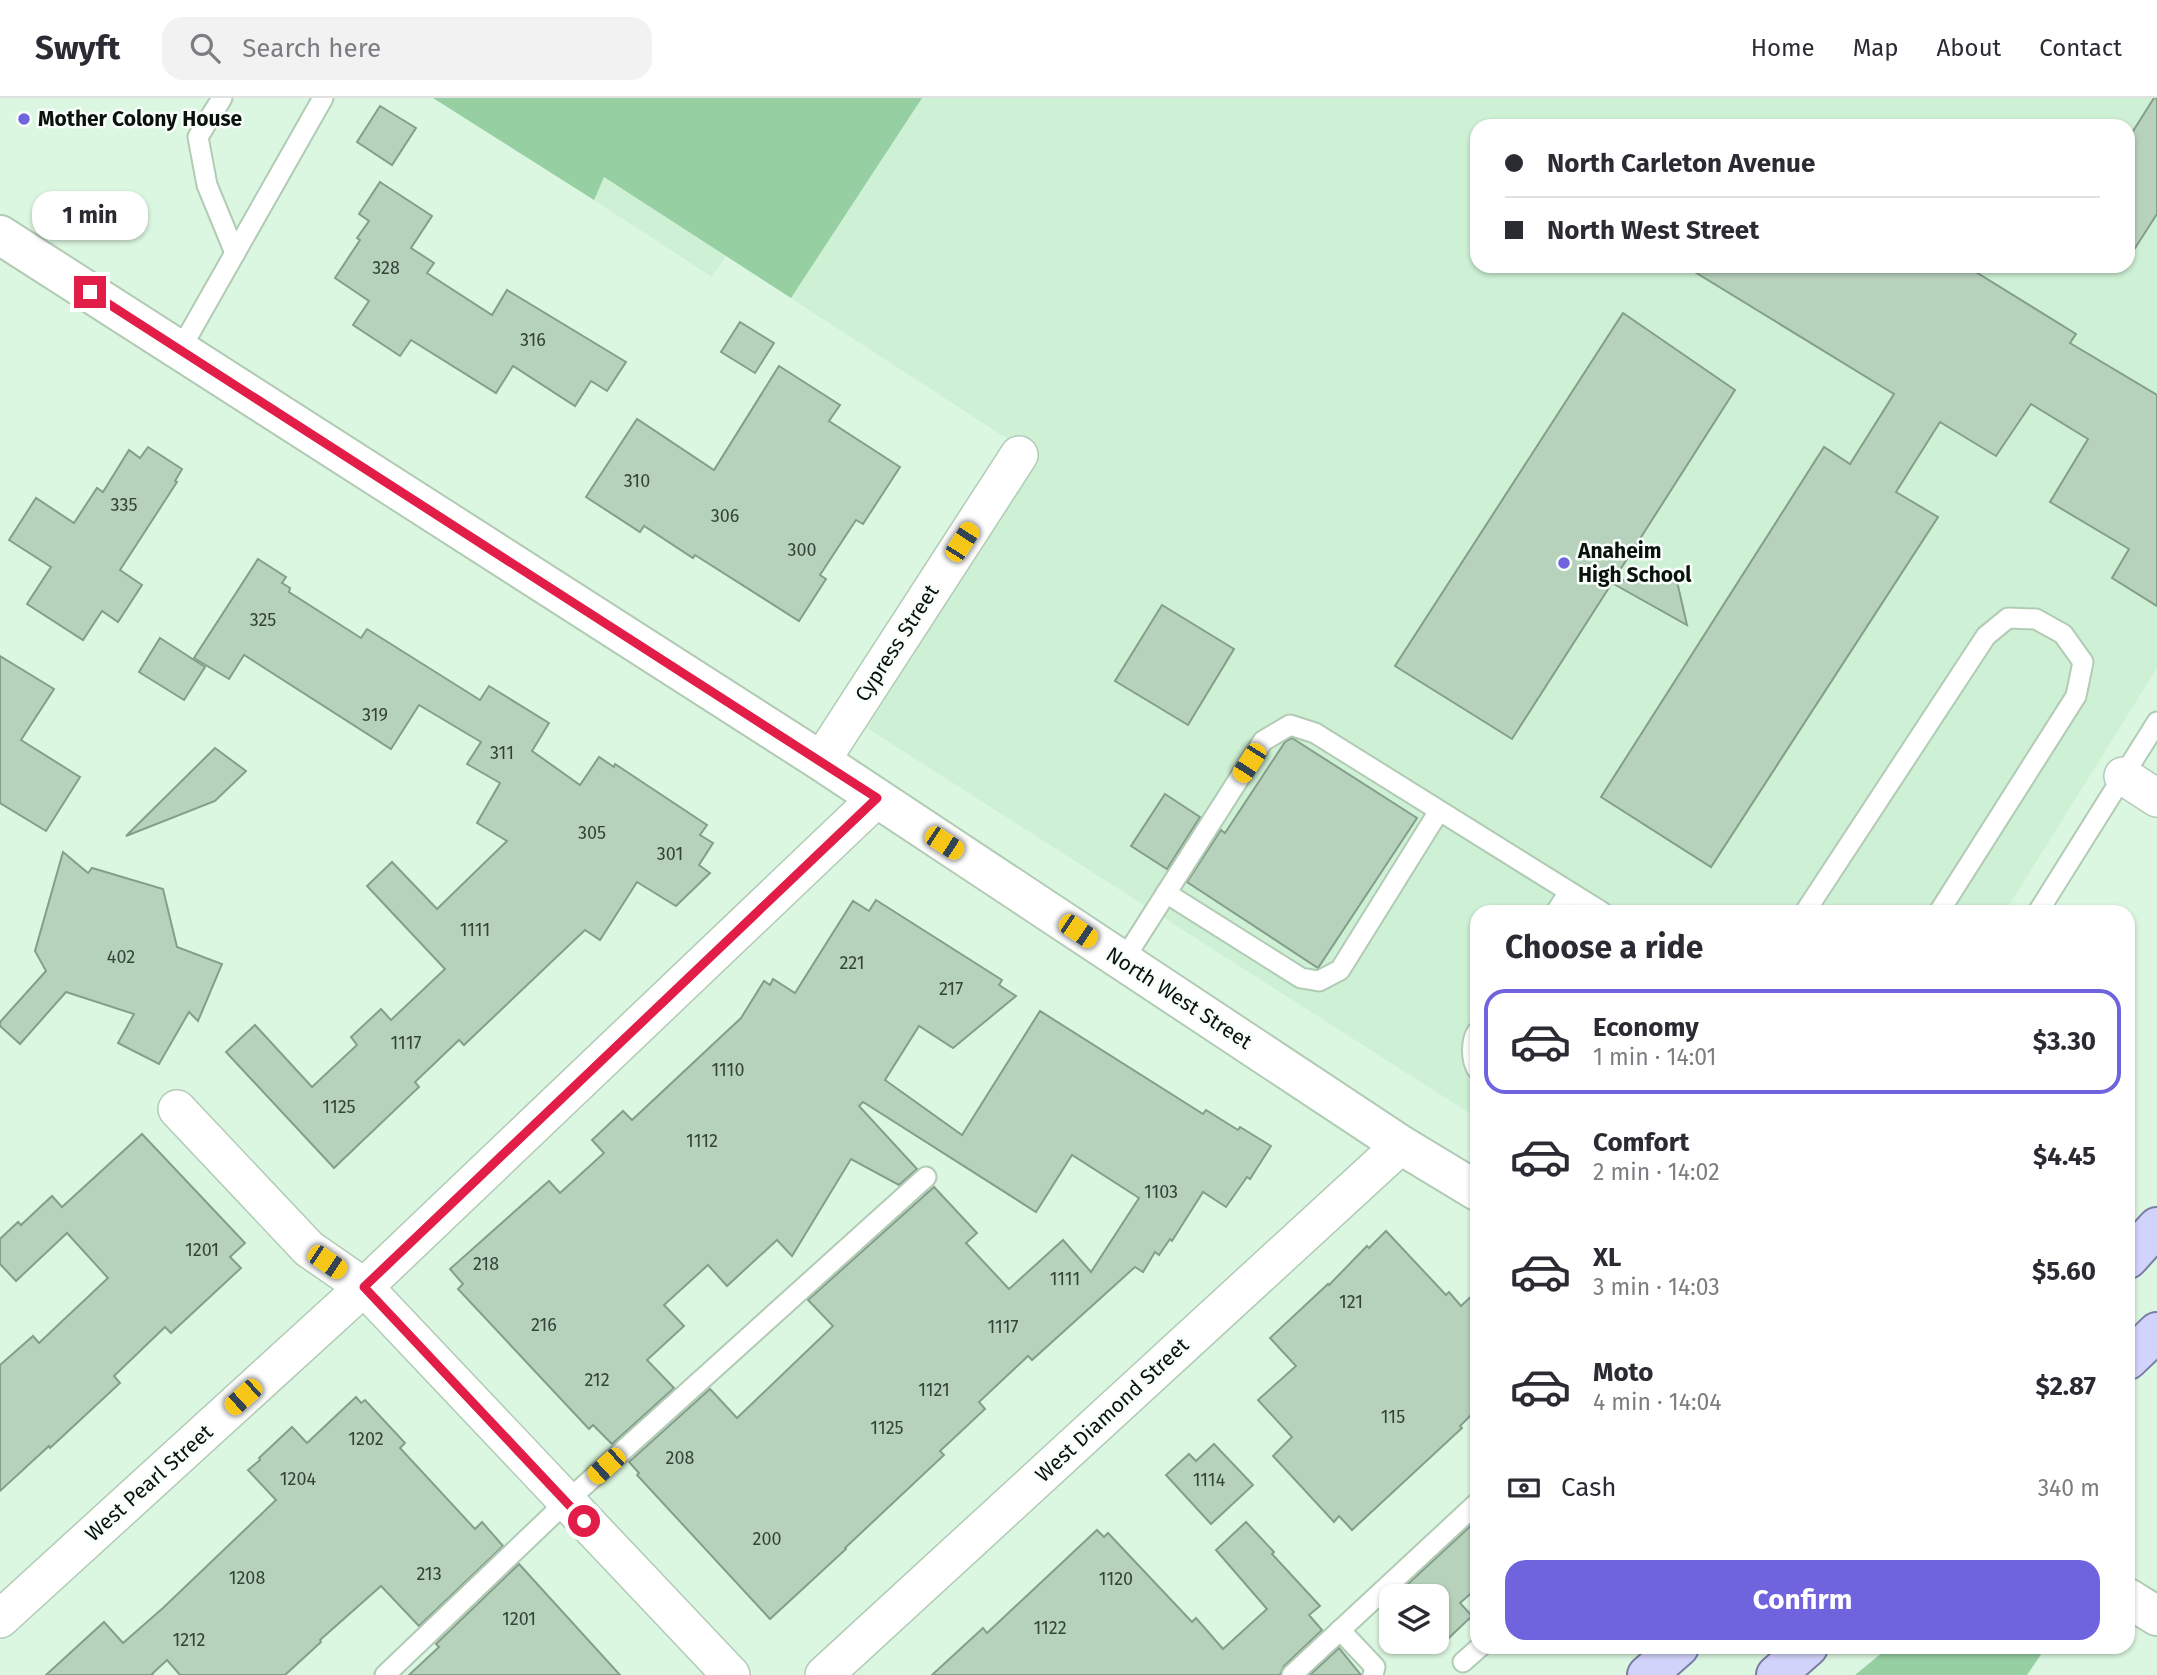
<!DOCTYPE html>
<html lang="en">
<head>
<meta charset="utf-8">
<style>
	:root { --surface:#fff; --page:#f2f2f3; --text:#2b2b33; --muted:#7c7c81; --line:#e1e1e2; --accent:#6f64de }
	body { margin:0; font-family:"Fira Sans",sans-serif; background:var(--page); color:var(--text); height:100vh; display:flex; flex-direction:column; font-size:26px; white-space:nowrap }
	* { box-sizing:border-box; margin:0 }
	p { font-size:23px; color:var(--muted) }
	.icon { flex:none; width:38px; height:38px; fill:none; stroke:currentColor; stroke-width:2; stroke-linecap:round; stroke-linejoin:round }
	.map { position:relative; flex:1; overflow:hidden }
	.details { position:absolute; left:1470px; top:807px; width:665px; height:749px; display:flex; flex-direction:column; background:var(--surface); border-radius:21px; box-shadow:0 2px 5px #0004 }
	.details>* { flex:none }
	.banner { position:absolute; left:1470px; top:21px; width:665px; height:154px; border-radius:21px; box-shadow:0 2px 5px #0004; display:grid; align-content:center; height:154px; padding:0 35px; background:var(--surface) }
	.tools { position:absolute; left:1379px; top:1486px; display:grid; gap:14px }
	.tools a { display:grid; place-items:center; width:70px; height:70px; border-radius:14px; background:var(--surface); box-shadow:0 2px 5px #0004; font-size:35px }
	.end { position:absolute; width:32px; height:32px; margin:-16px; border:9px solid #e11d48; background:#fff; box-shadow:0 0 0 4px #fff }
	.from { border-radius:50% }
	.bubble { position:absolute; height:49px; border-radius:21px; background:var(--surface); box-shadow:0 2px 5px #0004; font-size:23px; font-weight:700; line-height:49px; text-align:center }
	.car { position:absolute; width:21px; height:42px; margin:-21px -10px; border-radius:9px; box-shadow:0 0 5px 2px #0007; background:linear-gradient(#f5c518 24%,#345 0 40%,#f5c518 0 76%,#345 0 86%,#f5c518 0) }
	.banner b { display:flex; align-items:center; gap:24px; height:66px; font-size:26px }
	.banner b+b { border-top:2px solid var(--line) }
	.banner i { width:18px; height:18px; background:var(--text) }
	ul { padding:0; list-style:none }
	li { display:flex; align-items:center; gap:21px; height:105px; margin:0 14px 10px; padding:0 21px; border:4px solid transparent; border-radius:21px }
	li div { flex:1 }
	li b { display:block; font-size:26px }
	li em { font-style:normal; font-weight:700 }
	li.current { border-color:var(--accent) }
	li>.icon { width:63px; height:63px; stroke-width:1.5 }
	h2 { padding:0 35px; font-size:32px; line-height:84px }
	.pay { display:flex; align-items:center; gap:18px; height:77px; padding:0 35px; font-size:26px }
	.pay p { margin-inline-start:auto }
	.primary-button { display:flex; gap:14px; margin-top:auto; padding:14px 35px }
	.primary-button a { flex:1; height:80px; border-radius:21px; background:var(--accent); color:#fff; font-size:28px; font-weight:700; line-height:80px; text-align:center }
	header { display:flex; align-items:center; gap:42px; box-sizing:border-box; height:98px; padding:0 35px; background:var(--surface); border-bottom:2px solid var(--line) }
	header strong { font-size:33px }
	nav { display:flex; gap:38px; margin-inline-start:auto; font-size:24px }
	.search { width:490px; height:63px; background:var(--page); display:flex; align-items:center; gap:18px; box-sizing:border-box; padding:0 24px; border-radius:21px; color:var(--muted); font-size:26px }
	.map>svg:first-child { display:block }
</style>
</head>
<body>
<header>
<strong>Swyft</strong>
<div class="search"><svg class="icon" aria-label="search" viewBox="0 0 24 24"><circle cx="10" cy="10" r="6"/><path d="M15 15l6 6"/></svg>Search here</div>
<nav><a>Home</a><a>Map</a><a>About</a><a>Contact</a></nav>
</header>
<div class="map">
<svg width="2157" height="1577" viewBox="0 0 2157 1577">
	<rect width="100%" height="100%" fill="#dcf7e1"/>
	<!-- built -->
	<path fill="#cef0d4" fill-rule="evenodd" d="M433 0H2157V570L2005 814H1477V1020L867 630 1037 360 726 158 712 179 594 102ZM1477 28H2128V168H1477Z"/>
	<!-- green -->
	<g fill="#96cfa2">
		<polygon points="433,0 922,0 791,200 604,79 594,102"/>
		<polygon points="1889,1549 2046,1549 2027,1577 1855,1577"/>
	</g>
	<!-- building -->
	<g fill="#b7d2bc" stroke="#859e8a" stroke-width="2">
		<polygon points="2154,0 2157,0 2157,116 2128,161 2128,41"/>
		<polygon points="380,8 416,30 392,67 357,44"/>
		<polygon points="380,84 432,118 411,150 434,165 427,175 492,217 507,192 626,264 607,293 591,283 575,308 513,268 496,295 411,242 400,258 353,227 369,203 335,180 360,142 357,140 369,123 359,116"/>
		<polygon points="1685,168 1966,168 2076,236 2070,245 2157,297 2157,508 2112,480 2129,451 2050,404 2088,341 2031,306 1996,358 1940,324 1896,394 1938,419 1711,769 1601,699 1824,349 1850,366 1894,296"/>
		<polygon points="1623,215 1735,292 1613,483 1676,479 1687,527 1612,485 1512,641 1395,568"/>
		<polygon points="740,224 774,245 755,275 721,254"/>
		<polygon points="779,268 840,307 829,323 900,369 863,426 856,422 820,477 826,481 799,523 695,457 693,460 644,428 640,434 586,399 637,321 714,372"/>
		<polygon points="148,349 182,371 175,383 177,384 120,472 142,487 118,524 102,513 83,542 27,506 51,469 9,442 36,400 74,425 97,390 103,394 129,352 140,360"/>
		<polygon points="258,461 286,479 282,485 290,490 289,494 361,540 367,531 480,602 489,588 549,625 532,653 580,687 599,659 614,669 615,666 707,727 700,737 713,745 699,767 710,775 676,808 637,784 600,842 585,832 464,947 459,942 415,984 419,989 334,1070 226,954 255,927 312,989 357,947 351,939 381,911 391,922 445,871 367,788 392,764 437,811 507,743 477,725 500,685 467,666 481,644 419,607 391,651 244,557 229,581 194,560"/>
		<polygon points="1162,507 1234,551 1188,627 1115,583"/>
		<polygon points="160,540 205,569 184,602 139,574"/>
		<polygon points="0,558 54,591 21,642 80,679 46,733 0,705"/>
		<polygon points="1292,640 1417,720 1318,870 1187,784 1221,732 1225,735 1285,644"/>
		<polygon points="215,650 246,673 215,703 126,738"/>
		<polygon points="1165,696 1200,719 1167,771 1131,748"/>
		<polygon points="63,754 88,775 92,770 163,791 177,849 222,866 198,923 189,914 159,966 118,945 134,916 66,894 20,946 0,928 0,924 46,873 35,853"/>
		<polygon points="876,802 1002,882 999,887 1016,898 953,950 919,928 885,982 962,1037 1040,913 1203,1016 1206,1012 1238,1032 1240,1029 1271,1048 1250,1081 1247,1079 1226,1109 1203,1094 1172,1143 1170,1141 1159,1157 1155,1154 1143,1174 1135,1169 1032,1262 1028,1258 979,1304 985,1311 940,1353 944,1357 845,1450 846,1451 770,1521 637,1377 639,1375 629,1364 710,1291 737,1320 833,1228 808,1202 934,1089 977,1135 966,1145 1009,1191 1063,1142 1091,1174 1139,1100 1072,1057 1036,1114 863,1004 859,1008 917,1071 899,1087 851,1061 792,1158 777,1142 727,1188 708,1167 664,1207 684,1228 647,1262 674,1290 612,1346 593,1327 589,1331 458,1191 463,1186 450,1171 549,1083 560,1095 604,1055 592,1042 623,1013 632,1022 741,920 764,883 770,887 773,881 795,895 853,803 869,813"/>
		<polygon points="142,1036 245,1145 230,1159 241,1170 171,1235 165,1229 114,1278 120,1285 50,1350 49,1348 0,1393 0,1267 33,1238 39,1245 108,1180 67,1135 16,1183 0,1166 0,1141 18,1124 21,1127 52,1098 62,1109"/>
		<polygon points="1386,1133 1446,1197 1449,1194 1461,1208 1477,1193 1477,1311 1460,1328 1462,1330 1352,1432 1339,1418 1334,1424 1273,1358 1292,1339 1258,1302 1296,1268 1270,1240 1328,1186 1329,1187 1367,1148 1369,1150"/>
		<polygon points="356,1299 361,1305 365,1302 405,1345 400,1350 475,1431 482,1424 503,1448 419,1528 381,1488 320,1542 321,1544 285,1577 180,1577 167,1562 152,1576 153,1577 46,1577 104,1524 123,1545 163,1510 276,1402 248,1372 260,1362 259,1360 292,1329 307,1345"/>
		<polygon points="1214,1346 1253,1387 1211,1426 1166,1377 1189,1356 1196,1363"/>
		<polygon points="1477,1422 1477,1490 1460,1505 1472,1518 1435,1553 1426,1544 1437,1544 1437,1498 1395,1498"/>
		<polygon points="1246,1424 1274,1454 1272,1456 1320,1508 1309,1517 1322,1532 1284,1568 1280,1577 932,1577 983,1530 987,1535 1097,1432 1104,1439 1108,1435 1192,1524 1196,1520 1223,1551 1267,1511 1216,1452"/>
		<polygon points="519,1466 620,1577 409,1577 439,1549 436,1546"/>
		<polygon points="1339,1550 1361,1577 1310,1577"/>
	</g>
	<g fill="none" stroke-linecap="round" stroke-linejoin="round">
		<!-- service casing -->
		<g stroke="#b1cbb5" stroke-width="23">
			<g id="service">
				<polyline points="222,0 198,39 207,87 235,155"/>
				<polyline points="180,252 323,0"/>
				<polyline points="1166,795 1301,880 1319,883 1340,872 1439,713"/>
				<polyline points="1556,814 1569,794"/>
				<polyline points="1805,814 1986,538 2008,520 2036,521 2063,536 2083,564 2076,598 1939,814"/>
				<polyline points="2038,814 2157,624"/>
				<polyline points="1123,863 1263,643 1290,627 1315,635 1602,814"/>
				<path d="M1477 934C1471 943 1471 961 1477 971"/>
				<polyline points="1340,1532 1375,1569 1373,1577"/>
				<polyline points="1463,1564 1480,1549"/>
				<polyline points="385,1577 566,1404 926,1079"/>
				<polyline points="1292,1577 1477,1405"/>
			</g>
		</g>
		<!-- minor casing -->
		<g stroke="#b1cbb5" stroke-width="40">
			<g id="minor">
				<polyline points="821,663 1019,357"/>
				<polyline points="2123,678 2157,700"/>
				<polyline points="177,1011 309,1151 364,1189 731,1577"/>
				<polyline points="0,1521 364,1189 877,700"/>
				<polyline points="824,1577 1401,1047"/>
			</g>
		</g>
		<!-- tertiary casing -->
		<g stroke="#b1cbb5" stroke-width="42">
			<g id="tertiary">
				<polyline points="0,137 821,663 1401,1047 1477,1093"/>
				<polyline points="2128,1500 2157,1518"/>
			</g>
		</g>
		<!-- primary casing -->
		<g stroke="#787da4" stroke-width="42">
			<g id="primary">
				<polyline points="2128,1161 2157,1129"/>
				<polyline points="2128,1262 2157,1234"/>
				<polyline points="1647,1577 1679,1549"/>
				<polyline points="1776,1577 1808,1549"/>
			</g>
		</g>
		<!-- service -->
		<use href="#service" stroke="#fff" stroke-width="19"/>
		<!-- minor -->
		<use href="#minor" stroke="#fff" stroke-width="37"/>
		<!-- tertiary -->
		<use href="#tertiary" stroke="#fff" stroke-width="38"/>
		<!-- primary -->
		<use href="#primary" stroke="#d2d3fa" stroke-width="38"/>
	</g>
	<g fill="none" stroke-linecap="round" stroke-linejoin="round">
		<!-- route -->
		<polyline stroke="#e11d48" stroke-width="9" points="90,194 877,700 364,1189 584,1423"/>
	</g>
	<!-- markers -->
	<g fill="#6f64de" stroke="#f8fef9" stroke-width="2.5">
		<circle cx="24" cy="21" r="7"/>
		<circle cx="1564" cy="465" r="7"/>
	</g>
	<g text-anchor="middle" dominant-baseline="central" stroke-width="5" stroke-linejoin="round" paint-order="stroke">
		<!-- number labels -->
		<g font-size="18" fill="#344337">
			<text x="386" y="170">328</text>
			<text x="533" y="242">316</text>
			<text x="637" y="383">310</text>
			<text x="124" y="407">335</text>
			<text x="725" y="418">306</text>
			<text x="802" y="452">300</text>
			<text x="263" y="522">325</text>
			<text x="375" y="617">319</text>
			<text x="502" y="655">311</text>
			<text x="592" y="735">305</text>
			<text x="670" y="756">301</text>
			<text x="475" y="832">1111</text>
			<text x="121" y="859">402</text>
			<text x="852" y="865">221</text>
			<text x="951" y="891">217</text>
			<text x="406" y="945">1117</text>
			<text x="728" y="972">1110</text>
			<text x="339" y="1009">1125</text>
			<text x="702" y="1043">1112</text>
			<text x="1161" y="1094">1103</text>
			<text x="202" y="1152">1201</text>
			<text x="486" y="1166">218</text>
			<text x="1065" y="1181">1111</text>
			<text x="1351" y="1204">121</text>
			<text x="544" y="1227">216</text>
			<text x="1003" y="1229">1117</text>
			<text x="597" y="1282">212</text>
			<text x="934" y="1292">1121</text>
			<text x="1393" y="1319">115</text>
			<text x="887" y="1330">1125</text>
			<text x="366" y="1341">1202</text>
			<text x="680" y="1360">208</text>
			<text x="298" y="1381">1204</text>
			<text x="1209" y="1382">1114</text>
			<text x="767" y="1441">200</text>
			<text x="429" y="1476">213</text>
			<text x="247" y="1480">1208</text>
			<text x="1116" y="1481">1120</text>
			<text x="519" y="1521">1201</text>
			<text x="1050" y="1530">1122</text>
			<text x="189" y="1542">1212</text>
		</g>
		<!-- poi labels -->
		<g font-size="21" font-weight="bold" fill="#09130b" stroke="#f8fef9" text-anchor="start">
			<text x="38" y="21">Mother Colony House</text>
			<text x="1578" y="453">Anaheim<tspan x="1578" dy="24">High School</tspan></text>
		</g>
		<!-- street labels -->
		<g font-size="21" fill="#09130b" stroke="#f8fef9">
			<text transform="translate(897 545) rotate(-57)">Cypress Street</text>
			<text transform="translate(1179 900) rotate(33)">North West Street</text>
			<text transform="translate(1112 1312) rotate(-43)">West Diamond Street</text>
			<text transform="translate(149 1385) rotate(-42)">West Pearl Street</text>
		</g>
	</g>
</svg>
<div class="tools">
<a><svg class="icon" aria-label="layers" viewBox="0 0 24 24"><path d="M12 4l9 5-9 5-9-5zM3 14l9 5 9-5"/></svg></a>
</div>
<i class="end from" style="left:584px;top:1423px"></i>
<i class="end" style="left:90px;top:194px"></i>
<div class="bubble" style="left:32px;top:93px;width:116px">1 min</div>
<i class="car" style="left:962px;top:444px;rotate:33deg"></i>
<i class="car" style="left:1249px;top:665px;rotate:213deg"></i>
<i class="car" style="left:944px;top:745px;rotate:123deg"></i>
<i class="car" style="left:1078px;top:833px;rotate:124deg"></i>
<i class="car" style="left:327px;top:1164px;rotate:124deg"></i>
<i class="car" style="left:243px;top:1299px;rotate:228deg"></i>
<i class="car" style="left:606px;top:1368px;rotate:228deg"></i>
<div class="banner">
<b><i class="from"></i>North Carleton Avenue</b>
<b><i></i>North West Street</b>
</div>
<section class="details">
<h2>Choose a ride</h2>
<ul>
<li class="current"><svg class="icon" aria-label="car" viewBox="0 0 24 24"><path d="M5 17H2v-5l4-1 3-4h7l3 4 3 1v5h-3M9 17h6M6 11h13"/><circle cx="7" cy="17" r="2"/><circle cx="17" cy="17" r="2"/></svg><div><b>Economy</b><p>1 min · 14:01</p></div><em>$3.30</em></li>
<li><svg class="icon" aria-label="car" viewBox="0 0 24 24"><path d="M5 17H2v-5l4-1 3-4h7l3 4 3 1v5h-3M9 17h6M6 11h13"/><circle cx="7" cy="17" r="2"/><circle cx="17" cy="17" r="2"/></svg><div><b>Comfort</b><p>2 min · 14:02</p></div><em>$4.45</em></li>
<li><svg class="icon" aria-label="car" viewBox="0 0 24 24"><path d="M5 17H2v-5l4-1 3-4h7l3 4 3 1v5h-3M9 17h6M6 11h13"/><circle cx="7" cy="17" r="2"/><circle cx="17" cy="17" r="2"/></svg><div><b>XL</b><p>3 min · 14:03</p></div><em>$5.60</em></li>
<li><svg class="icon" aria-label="car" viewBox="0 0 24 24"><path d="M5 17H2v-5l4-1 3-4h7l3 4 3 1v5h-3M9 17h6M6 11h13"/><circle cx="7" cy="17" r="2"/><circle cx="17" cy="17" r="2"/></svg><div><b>Moto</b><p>4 min · 14:04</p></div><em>$2.87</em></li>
</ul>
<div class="pay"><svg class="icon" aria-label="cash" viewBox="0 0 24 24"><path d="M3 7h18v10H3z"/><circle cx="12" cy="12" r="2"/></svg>Cash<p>340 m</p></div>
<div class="primary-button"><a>Confirm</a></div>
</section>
</div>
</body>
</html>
